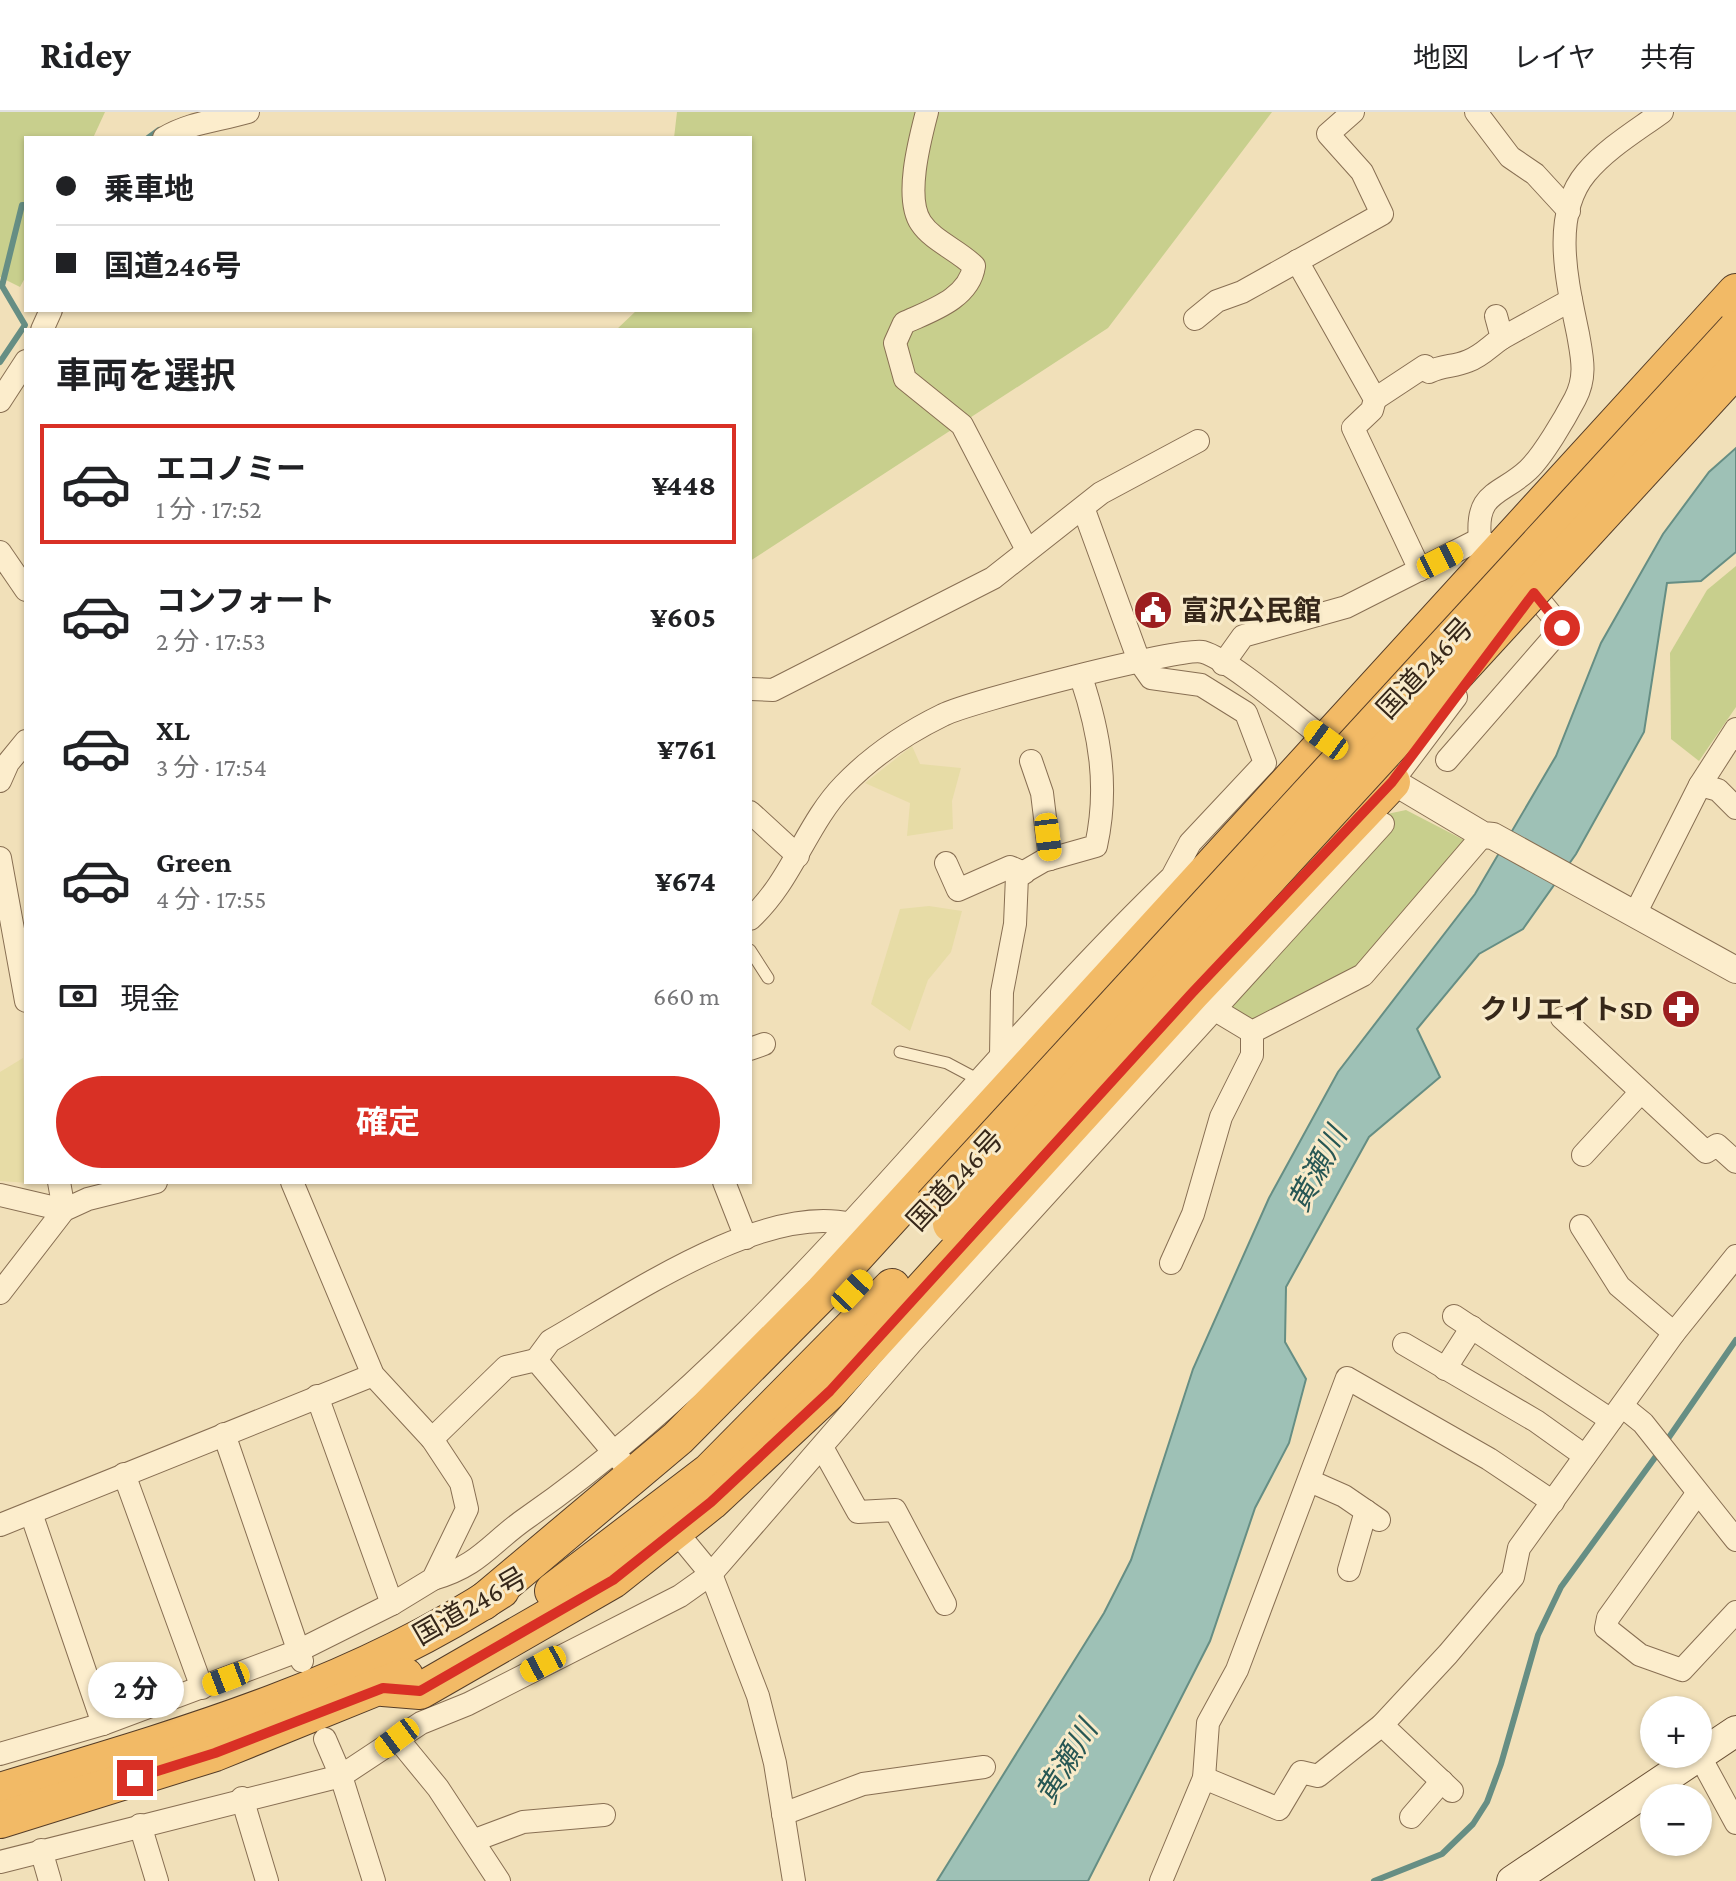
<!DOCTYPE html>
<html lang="ja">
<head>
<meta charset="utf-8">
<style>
	:root { --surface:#fff; --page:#f2f2f2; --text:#202124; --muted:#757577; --line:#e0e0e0; --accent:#d93025 }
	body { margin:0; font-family:"Crimson Pro","Noto Sans JP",serif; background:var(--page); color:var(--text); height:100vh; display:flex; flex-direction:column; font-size:30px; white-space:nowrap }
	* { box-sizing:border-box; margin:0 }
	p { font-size:26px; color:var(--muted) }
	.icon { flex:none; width:44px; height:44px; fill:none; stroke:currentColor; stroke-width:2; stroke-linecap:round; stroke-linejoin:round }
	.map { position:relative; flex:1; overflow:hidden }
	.drawer { position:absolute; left:24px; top:216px; width:728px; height:856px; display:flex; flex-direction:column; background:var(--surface); border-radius:0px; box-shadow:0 2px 6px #0004 }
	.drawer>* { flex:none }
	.guide { position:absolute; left:24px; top:24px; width:728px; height:176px; border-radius:0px; box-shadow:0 2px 6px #0004; display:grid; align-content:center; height:176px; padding:0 32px; background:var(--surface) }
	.fabs { position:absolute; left:1640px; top:1584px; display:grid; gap:16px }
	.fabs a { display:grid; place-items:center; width:72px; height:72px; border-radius:50%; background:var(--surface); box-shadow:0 2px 6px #0004; font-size:40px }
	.end { position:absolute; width:36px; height:36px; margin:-18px; border:10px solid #d93025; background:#fff; box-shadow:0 0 0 4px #fff }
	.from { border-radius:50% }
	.bubble { position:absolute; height:56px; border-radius:28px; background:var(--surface); box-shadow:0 2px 6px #0004; font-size:26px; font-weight:700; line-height:56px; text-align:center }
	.car { position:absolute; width:24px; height:48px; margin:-24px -12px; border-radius:10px; box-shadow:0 0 6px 2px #0007; background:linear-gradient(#f5c518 24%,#345 0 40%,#f5c518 0 76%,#345 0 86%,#f5c518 0) }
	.guide b { display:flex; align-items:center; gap:28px; height:76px; font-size:30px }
	.guide b+b { border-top:2px solid var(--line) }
	.guide i { width:20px; height:20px; background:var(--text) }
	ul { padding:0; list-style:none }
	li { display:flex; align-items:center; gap:24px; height:120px; margin:0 16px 12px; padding:0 16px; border:4px solid transparent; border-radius:0px }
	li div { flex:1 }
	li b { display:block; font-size:30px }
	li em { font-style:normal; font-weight:700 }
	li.on { border-color:var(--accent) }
	li>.icon { width:72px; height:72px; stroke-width:1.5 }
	h2 { padding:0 32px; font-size:36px; line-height:96px }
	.pay { display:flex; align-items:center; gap:20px; height:88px; padding:0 32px; font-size:30px }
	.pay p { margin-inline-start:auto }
	.action { display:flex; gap:16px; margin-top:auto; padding:16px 32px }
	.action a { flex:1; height:92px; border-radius:48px; background:var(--accent); color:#fff; font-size:32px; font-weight:700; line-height:92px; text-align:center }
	header { display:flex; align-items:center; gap:48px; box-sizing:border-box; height:112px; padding:0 40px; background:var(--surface); border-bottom:2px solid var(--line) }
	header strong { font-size:38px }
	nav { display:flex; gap:44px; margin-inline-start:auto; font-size:28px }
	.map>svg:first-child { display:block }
</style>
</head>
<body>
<header>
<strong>Ridey</strong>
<nav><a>地図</a><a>レイヤ</a><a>共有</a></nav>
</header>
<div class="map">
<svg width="1736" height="1769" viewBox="0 0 1736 1769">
	<rect width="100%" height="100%" fill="#f1e0b9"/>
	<!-- farmland -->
	<g fill="#e7dca6">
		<polygon points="912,634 920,652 961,656 952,689 953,717 907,724 910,691 865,671"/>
		<polygon points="929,794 962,799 951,840 928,868 910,919 871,892 900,797"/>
		<polygon points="23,946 26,1070 43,1072 0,1069 0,960"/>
	</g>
	<!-- green -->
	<g fill="#c8cf8d">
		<polygon points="0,0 105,0 93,26 26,26 26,164 20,175 0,165"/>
		<polygon points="677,0 1272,0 1108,216 750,449 750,218 616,218 637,198 750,198 750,26 674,26"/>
		<polygon points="1736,454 1736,595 1699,649 1671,627 1670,541 1707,478"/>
		<polygon points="1406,698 1464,728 1462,743 1370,850 1255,918 1213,890 1387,702"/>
	</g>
	<!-- water -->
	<polygon fill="#9ec1b6" stroke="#668e84" stroke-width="2" points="1736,336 1736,440 1701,469 1667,471 1644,620 1576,742 1523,817 1479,842 1417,917 1440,965 1369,1025 1286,1175 1285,1230 1306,1267 1289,1331 1255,1396 1210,1529 1088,1769 937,1769 1104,1501 1131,1448 1193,1257 1269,1086 1338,960 1475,782 1556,644 1601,531 1663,422 1709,360"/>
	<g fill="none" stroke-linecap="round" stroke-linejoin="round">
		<!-- stream -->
		<g stroke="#668e84" stroke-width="6">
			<polyline points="148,26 159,18"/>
			<polyline points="0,250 25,213 2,174 22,93 26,93"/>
			<polyline points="1665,1331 1736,1228"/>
			<polyline points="1374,1769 1442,1742 1473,1712 1487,1690 1501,1652 1538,1523 1561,1475 1659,1340"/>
		</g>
		<!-- service casing -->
		<g stroke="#886f53" stroke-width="13">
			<g id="service">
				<polyline points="750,838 768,866"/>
				<polyline points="900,940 947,951 979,968"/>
			</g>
		</g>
		<!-- minor casing -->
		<g stroke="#886f53" stroke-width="24">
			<g id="minor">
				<path d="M927 0C920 27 904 86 921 111 933 129 958 138 974 154 969 187 930 199 904 211L895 231 905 267 962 313 1027 438"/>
				<polyline points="1476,0 1510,45 1535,62 1569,99"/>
				<path d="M164 26C191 10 218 9 248 0"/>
				<polyline points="1297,149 1375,287 1372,298 1353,316 1420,458"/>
				<polyline points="1195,207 1217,189 1242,180 1382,102 1362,60 1328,22 1353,0"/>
				<polyline points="42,218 51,198"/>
				<polyline points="1502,226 1571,188"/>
				<path d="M1375 287 1425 254 1429 260C1443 253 1454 255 1468 249 1482 244 1490 234 1502 226L1496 204"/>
				<polyline points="0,289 26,249"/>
				<polyline points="0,440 26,478"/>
				<polyline points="1223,552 1243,524 1346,495 1480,427"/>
				<polyline points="750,577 773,578 993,466 1101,381 1198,329"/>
				<path d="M1447 648 1562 516 1499 439 1480 427C1475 379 1500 384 1528 358 1543 344 1565 306 1575 287 1587 264 1582 245 1578 222 1568 173 1550 104 1586 61 1607 36 1636 19 1662 0"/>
				<polyline points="1031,649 1042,681 1050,747"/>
				<polyline points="0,669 8,651 26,629"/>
				<polyline points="1392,670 1456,585"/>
				<polyline points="1700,673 1736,617"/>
				<polyline points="750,700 798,744"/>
				<polyline points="0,746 26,889"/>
				<polyline points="946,751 958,778 1010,755 1024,761"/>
				<polyline points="1635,802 1700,673 1718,678 1736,696"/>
				<path d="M750 807C792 769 806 712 844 673 872 644 908 620 943 603 968 590 1184 534 1203 540 1231 548 1299 608 1326 628"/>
				<polyline points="1202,890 1252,920 1363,863 1483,723"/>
				<polyline points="1562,906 1706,1040 1717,1033 1736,1050"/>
				<polyline points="750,937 764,932"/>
				<path d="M1001 944 1002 880 1015 812 1017 764 1043 749 1096 734C1109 675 1100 622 1081 565"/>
				<polyline points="1583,1043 1640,981"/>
				<polyline points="724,1070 746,1126"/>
				<polyline points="0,1083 64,1098 59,1070"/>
				<polyline points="1581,1114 1619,1174 1674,1221"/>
				<polyline points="1171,1151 1193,1102 1221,1005 1252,943 1252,920"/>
				<polyline points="0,1181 64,1098 88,1087 156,1070"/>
				<polyline points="1454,1204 1611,1308"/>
				<polyline points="1404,1232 1536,1309 1585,1344"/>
				<path d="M536 1248 550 1229C626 1186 762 1091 850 1112"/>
				<polyline points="1445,1257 1472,1215"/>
				<polyline points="317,1284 392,1492"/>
				<polyline points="1622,1294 1643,1311 1736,1428"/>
				<polyline points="224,1322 302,1549"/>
				<polyline points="432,1327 506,1255 536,1248 622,1350"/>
				<polyline points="823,1337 858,1400 895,1398 945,1492"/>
				<polyline points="124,1362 202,1576"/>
				<polyline points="1310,1369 1344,1384 1379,1408"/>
				<polyline points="1697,1382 1608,1506 1606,1516 1640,1543 1682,1558 1736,1500"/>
				<polyline points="31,1401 103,1612"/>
				<polyline points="0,1413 373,1263"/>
				<polyline points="683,1428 711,1462 758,1584 775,1651 794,1769"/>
				<polyline points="1349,1458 1366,1399"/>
				<path d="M433 1467C481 1453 490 1431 528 1405 778 1231 954 975 1172 765L1190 731 1265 651 1246 601 1201 573 1151 566 1139 549 1084 398"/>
				<polyline points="1382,1613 1452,1679"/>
				<polyline points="397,1626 438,1676 499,1769"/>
				<polyline points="325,1627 341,1664 374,1769"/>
				<polyline points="0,1642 103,1612 298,1539 392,1492 433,1467 467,1397 461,1371 432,1327 373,1263 292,1070"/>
				<polyline points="1699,1643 1736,1711"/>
				<polyline points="1204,1666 1279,1697 1301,1660 1318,1664 1382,1613 1448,1542 1513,1465 1519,1436 1674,1221 1736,1144"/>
				<polyline points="242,1686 267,1769"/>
				<polyline points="783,1702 863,1672 984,1655"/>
				<polyline points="1411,1705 1442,1669"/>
				<polyline points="140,1713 157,1769"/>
				<polyline points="475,1728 523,1710 604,1703"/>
				<polyline points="41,1738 50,1769"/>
				<polyline points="0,1750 341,1664 421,1611 468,1592 680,1484 711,1462 912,1230 1383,712"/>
				<polyline points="1161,1769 1204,1666 1208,1611 1237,1558 1347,1266 1489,1347 1553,1390"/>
			</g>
		</g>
		<!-- tertiary casing -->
		<g stroke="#886f53" stroke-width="28">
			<polyline id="tertiary" points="1377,660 1483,723 1493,724 1736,858"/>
		</g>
		<!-- secondary casing -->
		<g stroke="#6a5036" stroke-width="32">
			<polyline id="secondary" points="1512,1769 1736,1619"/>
		</g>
		<!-- trunk casing -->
		<g stroke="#553d28" stroke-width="38">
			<g id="trunk">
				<polyline points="553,1479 710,1359 892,1175"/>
				<polyline points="483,1490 678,1326 823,1180 1736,180"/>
				<polyline points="383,1576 420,1579 613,1468 711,1390 830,1279 1192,881 1392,670"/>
				<path d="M0 1679C173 1627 349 1578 501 1478"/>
				<polyline points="0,1708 215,1641 405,1564"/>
			</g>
		</g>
		<!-- service -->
		<use href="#service" stroke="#fcedcc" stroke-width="11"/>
		<!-- minor -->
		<use href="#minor" stroke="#fcedcc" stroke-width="22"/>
		<!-- tertiary -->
		<use href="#tertiary" stroke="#fcedcc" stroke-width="26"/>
		<!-- secondary -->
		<use href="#secondary" stroke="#fcedcc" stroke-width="30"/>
		<!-- trunk -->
		<use href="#trunk" stroke="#f2ba66" stroke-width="36"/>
		<!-- trunk-bridge casing -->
		<g stroke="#553d28" stroke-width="38" stroke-linecap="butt">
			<g id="trunk-bridge">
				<polyline points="932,1093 1736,217"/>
				<polyline points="951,1112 1736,257"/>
			</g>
		</g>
		<!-- trunk-bridge -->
		<use href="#trunk-bridge" stroke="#f2ba66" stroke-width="36"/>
	</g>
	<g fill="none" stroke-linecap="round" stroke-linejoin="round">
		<!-- route -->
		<polyline stroke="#d93025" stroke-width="10" points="135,1666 215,1641 383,1576 420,1579 613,1468 711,1390 830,1279 1192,881 1392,670 1534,481 1562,516"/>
	</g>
	<!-- icons -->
	<defs>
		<g id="civic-disc" transform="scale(2)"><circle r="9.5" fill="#9c1e20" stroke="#f8eac9"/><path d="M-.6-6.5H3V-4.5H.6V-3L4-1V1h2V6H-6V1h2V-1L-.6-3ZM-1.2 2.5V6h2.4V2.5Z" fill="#fff"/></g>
		<g id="pharmacy-disc" transform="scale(2)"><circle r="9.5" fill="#9c1e20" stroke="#f8eac9"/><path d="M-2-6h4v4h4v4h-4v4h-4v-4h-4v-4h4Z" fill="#fff"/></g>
	</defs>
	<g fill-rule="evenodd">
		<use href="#civic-disc" x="1153" y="498"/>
		<use href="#pharmacy-disc" x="1681" y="897"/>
	</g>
	<g text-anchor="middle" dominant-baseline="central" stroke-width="6" stroke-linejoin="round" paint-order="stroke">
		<!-- poi labels -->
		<g font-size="28" font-weight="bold" fill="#362719" stroke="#f8eac9" text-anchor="start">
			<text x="1181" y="498">富沢公民館</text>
			<text x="1653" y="897" text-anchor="end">クリエイトSD</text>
		</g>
		<!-- street labels -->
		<g font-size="28" fill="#362719" stroke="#f8eac9">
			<text transform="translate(1425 556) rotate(-47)">国道246号</text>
			<text transform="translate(955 1068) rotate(-47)">国道246号</text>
			<text transform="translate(470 1494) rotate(-30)">国道246号</text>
		</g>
		<!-- water labels -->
		<g font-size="30" font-style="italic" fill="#275754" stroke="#f8eac9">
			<text transform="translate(1317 1057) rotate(-62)">黄瀬川</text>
			<text transform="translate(1066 1650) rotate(-59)">黄瀬川</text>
		</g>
	</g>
</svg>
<div class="fabs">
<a>+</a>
<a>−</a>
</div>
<i class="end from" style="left:1562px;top:516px"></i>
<i class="end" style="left:135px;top:1666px"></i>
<div class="bubble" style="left:88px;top:1550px;width:96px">2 分</div>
<i class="car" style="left:1440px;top:448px;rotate:63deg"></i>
<i class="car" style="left:1326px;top:628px;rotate:306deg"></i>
<i class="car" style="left:1048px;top:725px;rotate:173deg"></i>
<i class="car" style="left:852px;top:1179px;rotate:43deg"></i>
<i class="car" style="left:543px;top:1552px;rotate:242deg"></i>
<i class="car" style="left:226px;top:1567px;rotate:249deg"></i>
<i class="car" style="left:397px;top:1626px;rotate:233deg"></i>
<div class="guide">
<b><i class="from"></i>乗車地</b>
<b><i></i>国道246号</b>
</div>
<section class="drawer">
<h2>車両を選択</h2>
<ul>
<li class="on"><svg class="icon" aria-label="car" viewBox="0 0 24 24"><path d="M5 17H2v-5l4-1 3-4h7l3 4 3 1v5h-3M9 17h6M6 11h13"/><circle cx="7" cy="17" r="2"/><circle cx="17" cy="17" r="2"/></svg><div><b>エコノミー</b><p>1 分 · 17:52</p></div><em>¥448</em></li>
<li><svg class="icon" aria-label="car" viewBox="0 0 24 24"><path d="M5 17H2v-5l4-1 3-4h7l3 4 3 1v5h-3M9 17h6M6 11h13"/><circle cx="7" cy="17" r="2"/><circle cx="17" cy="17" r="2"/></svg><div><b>コンフォート</b><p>2 分 · 17:53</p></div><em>¥605</em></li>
<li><svg class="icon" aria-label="car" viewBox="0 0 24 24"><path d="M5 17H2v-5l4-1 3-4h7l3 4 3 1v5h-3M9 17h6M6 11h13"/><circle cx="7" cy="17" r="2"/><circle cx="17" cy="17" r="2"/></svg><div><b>XL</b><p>3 分 · 17:54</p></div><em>¥761</em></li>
<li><svg class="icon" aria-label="car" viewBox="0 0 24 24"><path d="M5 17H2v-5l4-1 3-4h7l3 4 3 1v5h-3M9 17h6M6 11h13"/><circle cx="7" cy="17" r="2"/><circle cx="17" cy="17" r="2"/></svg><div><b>Green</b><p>4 分 · 17:55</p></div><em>¥674</em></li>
</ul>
<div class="pay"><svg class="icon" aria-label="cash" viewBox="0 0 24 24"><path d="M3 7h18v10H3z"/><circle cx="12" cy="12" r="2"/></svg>現金<p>660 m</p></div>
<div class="action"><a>確定</a></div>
</section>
</div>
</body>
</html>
